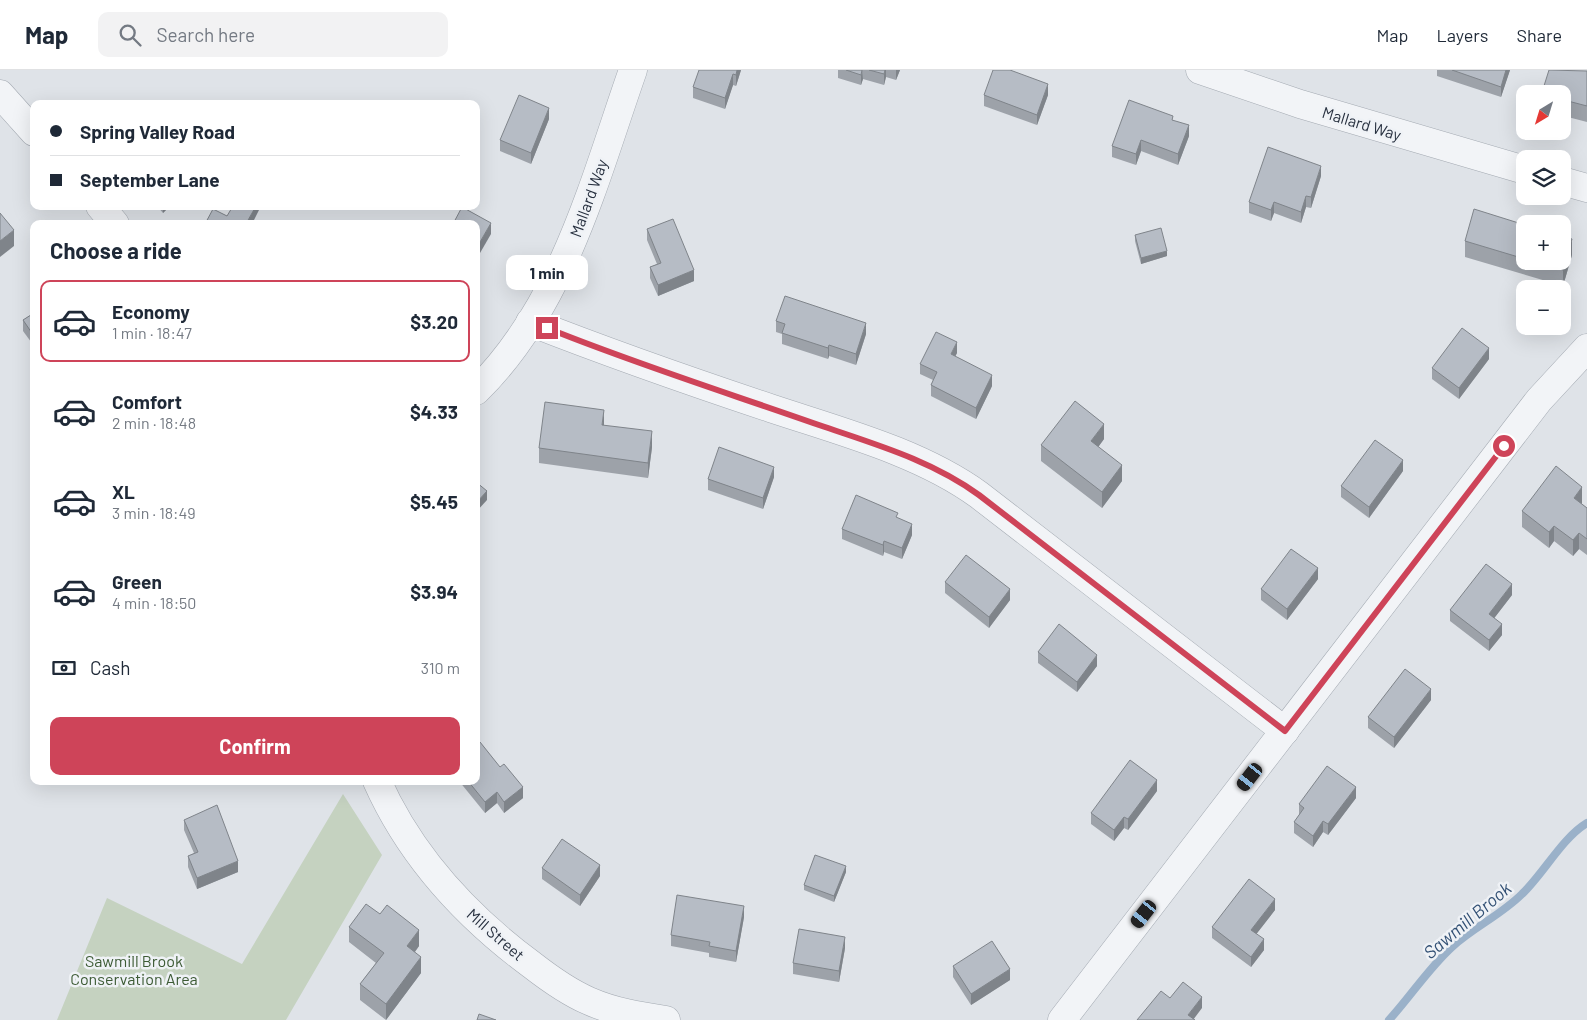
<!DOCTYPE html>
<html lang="en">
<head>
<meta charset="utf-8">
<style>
	:root { --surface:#fff; --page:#f2f2f3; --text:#1f2937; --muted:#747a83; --line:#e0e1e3; --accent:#ce4459 }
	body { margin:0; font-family:Barlow,sans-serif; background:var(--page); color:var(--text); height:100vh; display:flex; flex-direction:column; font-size:19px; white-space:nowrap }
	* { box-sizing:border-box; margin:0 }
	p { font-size:16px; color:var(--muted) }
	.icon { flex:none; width:28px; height:28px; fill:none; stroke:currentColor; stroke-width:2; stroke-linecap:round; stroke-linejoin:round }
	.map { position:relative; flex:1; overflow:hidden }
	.details { position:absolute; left:30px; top:150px; width:450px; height:565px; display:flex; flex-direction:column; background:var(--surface); border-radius:10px; box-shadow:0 5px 20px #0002 }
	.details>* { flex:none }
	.hud { position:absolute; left:30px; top:30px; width:450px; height:110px; border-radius:10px; box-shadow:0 5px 20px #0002; display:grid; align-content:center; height:110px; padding:0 20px; background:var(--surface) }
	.needle { width:32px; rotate:218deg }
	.fabs { position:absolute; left:1516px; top:15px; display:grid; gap:10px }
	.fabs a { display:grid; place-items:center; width:55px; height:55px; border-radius:10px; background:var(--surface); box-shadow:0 5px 20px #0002; font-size:25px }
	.end { position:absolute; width:22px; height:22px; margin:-11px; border:6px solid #ce4459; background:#fff; box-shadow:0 0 0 2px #fff }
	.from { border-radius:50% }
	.bubble { position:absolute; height:35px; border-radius:10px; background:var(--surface); box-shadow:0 5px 20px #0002; font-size:16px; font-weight:700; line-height:35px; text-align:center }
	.car { position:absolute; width:15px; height:30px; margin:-15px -8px; border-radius:6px; box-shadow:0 0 4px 1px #0007; background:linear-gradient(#222 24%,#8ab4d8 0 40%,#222 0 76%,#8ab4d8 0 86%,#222 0) }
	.hud b { display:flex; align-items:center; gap:18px; height:48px; font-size:19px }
	.hud b+b { border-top:1px solid var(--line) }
	.hud i { width:12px; height:12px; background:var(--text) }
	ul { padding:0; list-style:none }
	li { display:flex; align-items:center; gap:15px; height:82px; margin:0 10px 8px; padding:0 10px; border:2px solid transparent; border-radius:10px }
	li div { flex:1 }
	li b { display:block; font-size:19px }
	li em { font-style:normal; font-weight:700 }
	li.active { border-color:var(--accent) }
	li>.icon { width:45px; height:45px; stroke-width:1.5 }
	h2 { padding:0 20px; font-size:22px; line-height:60px }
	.pay { display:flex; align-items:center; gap:12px; height:55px; padding:0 20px; font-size:19px }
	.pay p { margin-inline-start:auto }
	.cta { display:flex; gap:10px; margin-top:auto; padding:10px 20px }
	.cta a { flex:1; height:58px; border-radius:10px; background:var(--accent); color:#fff; font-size:20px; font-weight:700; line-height:58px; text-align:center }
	header { display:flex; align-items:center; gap:30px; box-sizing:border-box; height:70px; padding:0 25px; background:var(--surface); border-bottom:1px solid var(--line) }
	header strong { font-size:24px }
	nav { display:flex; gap:28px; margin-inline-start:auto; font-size:18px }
	.search { width:350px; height:45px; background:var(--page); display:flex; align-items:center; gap:12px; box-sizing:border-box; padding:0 18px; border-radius:10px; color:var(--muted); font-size:19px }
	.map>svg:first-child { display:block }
</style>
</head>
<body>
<header>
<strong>Map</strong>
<div class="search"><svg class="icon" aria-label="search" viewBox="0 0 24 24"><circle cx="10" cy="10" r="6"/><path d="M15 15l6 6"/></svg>Search here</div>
<nav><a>Map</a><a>Layers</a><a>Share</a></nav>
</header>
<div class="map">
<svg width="1587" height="950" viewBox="0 0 1587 950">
	<rect width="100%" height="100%" fill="#dfe3e8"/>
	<!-- green -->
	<polygon fill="#c5d2c0" points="343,724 382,785 286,950 57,950 107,828 242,894"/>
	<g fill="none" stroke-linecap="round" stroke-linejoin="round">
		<!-- stream -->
		<path stroke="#9ab1c9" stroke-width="8" d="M1389 950C1411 926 1428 899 1452 877 1474 857 1501 845 1522 824 1544 803 1562 768 1587 753"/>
		<!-- minor casing -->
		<g stroke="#a4aab2" stroke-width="29">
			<g id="minor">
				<polyline points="1200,0 1300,34 1525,100"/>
				<polyline points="0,24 34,62"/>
				<polyline points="1562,111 1587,118"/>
				<polyline points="100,136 115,154"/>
				<path d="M530 252C609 283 689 311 770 338 839 361 920 382 979 425L1285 661"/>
				<path d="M476 321C563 236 594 111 633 0"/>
				<path d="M377 711C410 785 467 847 532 895 550 909 568 922 589 931 614 942 640 946 666 950"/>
				<polyline points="1062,950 1539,330 1587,278"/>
			</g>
		</g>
		<!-- minor -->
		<use href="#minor" stroke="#f2f4f7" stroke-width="28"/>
	</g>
	<!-- wall -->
	<g fill="#9da2a9">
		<polygon points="741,0 736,16 733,15 725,39 693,28 693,17"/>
		<polygon points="838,0 900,0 896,10 886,7 884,15 863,9 861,15 838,8"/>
		<polygon points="1437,0 1510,0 1501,27 1437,6"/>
		<polygon points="1587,1 1587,52 1564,46 1564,41 1562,40 1562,24 1543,24 1543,19"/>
		<polygon points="984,25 1048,25 1037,55 984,36"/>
		<polygon points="549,49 531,94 500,81 500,70"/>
		<polygon points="1173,50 1189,66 1178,95 1141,81 1136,95 1112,87 1112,76"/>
		<polygon points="1321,106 1311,138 1306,137 1301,153 1274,143 1271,151 1249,143 1249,132"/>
		<polygon points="157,136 170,136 163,143"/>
		<polygon points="1525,155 1525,191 1562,191 1572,185 1563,216 1465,187 1465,171"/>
		<polygon points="647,159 694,211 658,226 650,208 650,197 657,194 647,170"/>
		<polygon points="1135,165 1167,186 1141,194 1135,171"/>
		<polygon points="34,243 34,276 23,261 23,250"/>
		<polygon points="776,251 866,264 856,295 829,286 828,289 782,274 782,264 776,262"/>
		<polygon points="957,283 955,286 992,316 976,349 931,326 931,315 933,310 920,304 920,294"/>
		<polygon points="1489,289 1459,329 1432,309 1432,298"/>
		<polygon points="1104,369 1098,377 1122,411 1102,438 1041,391 1041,375"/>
		<polygon points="652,377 648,408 539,393 539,378"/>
		<polygon points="1403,401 1369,448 1341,427 1341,416"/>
		<polygon points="774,407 763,439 708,420 708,409"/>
		<polygon points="1582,433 1582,434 1587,438 1587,485 1579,479 1573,486 1554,471 1549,478 1522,457 1522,441"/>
		<polygon points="898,448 912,465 902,489 884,482 883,486 842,469 842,459"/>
		<polygon points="1318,509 1287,550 1261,530 1261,519"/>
		<polygon points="945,512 1010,530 989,558 945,523"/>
		<polygon points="1512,525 1494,548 1502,565 1489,581 1450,551 1450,540"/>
		<polygon points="1038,582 1097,596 1077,622 1038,593"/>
		<polygon points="1431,630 1394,678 1368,658 1368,647"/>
		<polygon points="459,711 476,711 523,728 504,743 497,733 485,743"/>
		<polygon points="1157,721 1128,760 1124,758 1114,771 1091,754 1091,743"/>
		<polygon points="1356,728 1328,765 1323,762 1313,777 1294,763 1294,752 1299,745 1299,734"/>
		<polygon points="184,750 238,802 197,819 188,797 188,786 194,783 184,760"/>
		<polygon points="542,798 600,806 580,836 542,809"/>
		<polygon points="846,802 834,832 804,820 804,815"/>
		<polygon points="1275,840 1256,864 1264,880 1251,897 1212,868 1212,857"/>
		<polygon points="744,847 736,892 709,887 709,883 671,876 671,865"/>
		<polygon points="349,857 419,876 415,882 421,903 386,950 360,930 360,914 376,893 349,872"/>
		<polygon points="845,878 839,912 793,904 793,893"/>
		<polygon points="953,896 1010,910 971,935 953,907"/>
	</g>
	<!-- shaded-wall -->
	<g fill="#7f848a">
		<polygon points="737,0 741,0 736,16 736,5"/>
		<polygon points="862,0 863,9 861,15 861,5"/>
		<polygon points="885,0 886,0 886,7 884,15 884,4"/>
		<polygon points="896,0 900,0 896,10"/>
		<polygon points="1506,0 1510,0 1501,27 1501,17"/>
		<polygon points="733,4 733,15 725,39 725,28"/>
		<polygon points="1048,14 1048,25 1037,55 1037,45"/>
		<polygon points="549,38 549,49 531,94 531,83"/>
		<polygon points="1189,55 1189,66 1178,95 1178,84"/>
		<polygon points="1141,70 1141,81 1136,95 1136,84"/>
		<polygon points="1321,96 1321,106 1311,138 1311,127"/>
		<polygon points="1306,126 1306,137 1301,153 1301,142"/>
		<polygon points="1274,132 1274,143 1271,151 1271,140"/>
		<polygon points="163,136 170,136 163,143"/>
		<polygon points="256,136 261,136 252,154 247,154 247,152"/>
		<polygon points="491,153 491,164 476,190 476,179"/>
		<polygon points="14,160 14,176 0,187 0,171"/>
		<polygon points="1572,169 1572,185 1563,216 1563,200"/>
		<polygon points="1167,181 1167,186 1141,194 1141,188"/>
		<polygon points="694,200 694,211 658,226 658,215"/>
		<polygon points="866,253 866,264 856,295 856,284"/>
		<polygon points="957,272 957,283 951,295 951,284"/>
		<polygon points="829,275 829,286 828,289 828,278"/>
		<polygon points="1489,278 1489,289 1459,329 1459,318"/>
		<polygon points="992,305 992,316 976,349 976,338"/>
		<polygon points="604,340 604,356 602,355"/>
		<polygon points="1104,354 1104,369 1091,387 1091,371"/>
		<polygon points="652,361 652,377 648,408 648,393"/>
		<polygon points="1403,390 1403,401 1369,448 1369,437"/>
		<polygon points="1122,395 1122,411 1102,438 1102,422"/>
		<polygon points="774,397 774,407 763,439 763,428"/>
		<polygon points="1582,417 1582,433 1574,444 1574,428"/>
		<polygon points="487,421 487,430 476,442 476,433"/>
		<polygon points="912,454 912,465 902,489 902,478"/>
		<polygon points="1554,456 1554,471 1549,478 1549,462"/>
		<polygon points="1579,463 1579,479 1573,486 1573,470"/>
		<polygon points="884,471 884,482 883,486 883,475"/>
		<polygon points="1318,498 1318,509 1287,550 1287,539"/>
		<polygon points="1512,514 1512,525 1489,555 1489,544"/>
		<polygon points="1010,519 1010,530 989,558 989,547"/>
		<polygon points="1502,554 1502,565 1489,581 1489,570"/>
		<polygon points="1097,585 1097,596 1077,622 1077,612"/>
		<polygon points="1431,619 1431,630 1394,678 1394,667"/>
		<polygon points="1157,710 1157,721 1128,760 1128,749"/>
		<polygon points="523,717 523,728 504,743 504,732"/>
		<polygon points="1356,717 1356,728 1328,765 1328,754"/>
		<polygon points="497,722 497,733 485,743 485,732"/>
		<polygon points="1124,747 1124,758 1114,771 1114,760"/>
		<polygon points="1323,751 1323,762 1313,777 1313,766"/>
		<polygon points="238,791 238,802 197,819 197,808"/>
		<polygon points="600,795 600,806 580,836 580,825"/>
		<polygon points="846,796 846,802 834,832 834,826"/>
		<polygon points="1275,829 1275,840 1251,871 1251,860"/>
		<polygon points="744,836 744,847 736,892 736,881"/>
		<polygon points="419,860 419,876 407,892 407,876"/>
		<polygon points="845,867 845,878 839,912 839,901"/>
		<polygon points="1264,869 1264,880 1251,897 1251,887"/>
		<polygon points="421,887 421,903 386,950 386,934"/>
		<polygon points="1010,899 1010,910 971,935 971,924"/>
		<polygon points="1202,927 1202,938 1193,950 1188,945"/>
	</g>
	<!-- building -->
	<g fill="#b6bcc5" stroke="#7f848a">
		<polygon points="699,0 737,0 736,5 733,4 725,28 693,17"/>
		<polygon points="846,0 862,0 861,5"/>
		<polygon points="869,0 885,0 884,4"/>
		<polygon points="993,0 1010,0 1048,14 1037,45 984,25"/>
		<polygon points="1452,0 1506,0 1501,17"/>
		<polygon points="1549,0 1587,1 1587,36 1564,30 1565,25 1562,25 1562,24 1560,24 1543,19"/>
		<polygon points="519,25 549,38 531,83 500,70"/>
		<polygon points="1129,30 1173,46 1172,50 1189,55 1178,84 1141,70 1136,84 1112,76"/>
		<polygon points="1268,77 1321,96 1311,127 1306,126 1301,142 1274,132 1271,140 1249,132"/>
		<polygon points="233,136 256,136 247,152 250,154 205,154 213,139 227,146"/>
		<polygon points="462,137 491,153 476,179 476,154 453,154"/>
		<polygon points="1474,139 1525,155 1525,189 1465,171"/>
		<polygon points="0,143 14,160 0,171"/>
		<polygon points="673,149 694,200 658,215 650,197 661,193 647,159"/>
		<polygon points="1161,158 1167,181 1141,188 1135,165"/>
		<polygon points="1562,166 1572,169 1563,200 1534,191 1562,191"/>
		<polygon points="785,226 866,253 856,284 829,275 828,278 782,263 785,254 776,251"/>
		<polygon points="34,243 34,266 23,250"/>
		<polygon points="1462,258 1489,278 1459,318 1432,298"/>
		<polygon points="936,262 957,272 951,284 992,305 976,338 931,315 937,302 920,294"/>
		<polygon points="1075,331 1104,354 1091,371 1122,395 1102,422 1041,375"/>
		<polygon points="545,332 604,340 602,355 652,361 648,393 539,378"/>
		<polygon points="1375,370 1403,390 1369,437 1341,416"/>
		<polygon points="719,377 774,397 763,428 708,409"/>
		<polygon points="1556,396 1582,417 1574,428 1587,438 1587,469 1579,463 1573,470 1554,456 1549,462 1522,441"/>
		<polygon points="476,412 487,421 476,433"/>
		<polygon points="856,425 898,443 896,447 912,454 902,478 884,471 883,475 842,459"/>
		<polygon points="1291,479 1318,498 1287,539 1261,519"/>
		<polygon points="966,485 1010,519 989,547 945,512"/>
		<polygon points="1486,494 1512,514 1489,544 1502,554 1489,570 1450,540"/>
		<polygon points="1059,554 1097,585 1077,612 1038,582"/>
		<polygon points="1405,599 1431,619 1394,667 1368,647"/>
		<polygon points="480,672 500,697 504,694 523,717 504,732 497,722 485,732 468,711 476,711 476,675"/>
		<polygon points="1130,690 1157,710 1128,749 1124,747 1114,760 1091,743"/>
		<polygon points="1327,696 1356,717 1328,754 1323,751 1313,766 1294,752 1304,738 1299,734"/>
		<polygon points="217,735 238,791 197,808 188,786 198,782 184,750"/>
		<polygon points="562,769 600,795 580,825 542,798"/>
		<polygon points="815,785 846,796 834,826 804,815"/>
		<polygon points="1249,809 1275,829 1251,860 1264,869 1251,887 1212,857"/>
		<polygon points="677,825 744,836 736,881 709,876 710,872 671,865"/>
		<polygon points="366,834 380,844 387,835 419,860 407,876 421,887 386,934 360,914 384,883 349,857"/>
		<polygon points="799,859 845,867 839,901 793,893"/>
		<polygon points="992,871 1010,899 971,924 953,896"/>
		<polygon points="1183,912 1202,927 1188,945 1195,950 1137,950 1161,921 1170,928"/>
		<polygon points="479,944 496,950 477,950"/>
	</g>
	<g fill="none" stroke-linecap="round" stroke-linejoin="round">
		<!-- route -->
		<path stroke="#ce4459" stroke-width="6" d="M547 258C636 294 728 323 819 355 874 374 931 390 979 425L1285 661 1504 376"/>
	</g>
	<g text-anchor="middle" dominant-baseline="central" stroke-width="5" stroke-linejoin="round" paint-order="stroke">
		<!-- street labels -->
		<g font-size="16" fill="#283140" stroke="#eff2f6">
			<text transform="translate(1362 53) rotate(17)">Mallard Way</text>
			<text transform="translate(588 128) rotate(-70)">Mallard Way</text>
			<text transform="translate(496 864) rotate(41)">Mill Street</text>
		</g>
		<!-- park labels -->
		<g font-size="16" fill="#3d5b35" stroke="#eff2f6">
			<text x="134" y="890">Sawmill Brook<tspan x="134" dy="18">Conservation Area</tspan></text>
		</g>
		<!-- water labels -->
		<g font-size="18" font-style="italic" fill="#325074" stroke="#eff2f6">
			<text transform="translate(1467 850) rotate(-40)">Sawmill Brook</text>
		</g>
	</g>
</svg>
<div class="fabs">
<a><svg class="needle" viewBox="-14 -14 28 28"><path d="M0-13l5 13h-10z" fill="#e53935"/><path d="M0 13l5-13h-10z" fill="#747a83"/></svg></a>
<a><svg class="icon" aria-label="layers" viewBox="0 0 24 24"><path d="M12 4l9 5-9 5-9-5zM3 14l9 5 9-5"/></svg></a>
<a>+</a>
<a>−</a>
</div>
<i class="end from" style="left:1504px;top:376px"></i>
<i class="end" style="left:547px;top:258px"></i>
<div class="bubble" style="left:506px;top:185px;width:82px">1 min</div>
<i class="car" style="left:1250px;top:707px;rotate:218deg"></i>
<i class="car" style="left:1144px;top:844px;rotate:218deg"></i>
<div class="hud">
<b><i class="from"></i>Spring Valley Road</b>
<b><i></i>September Lane</b>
</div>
<section class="details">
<h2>Choose a ride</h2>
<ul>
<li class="active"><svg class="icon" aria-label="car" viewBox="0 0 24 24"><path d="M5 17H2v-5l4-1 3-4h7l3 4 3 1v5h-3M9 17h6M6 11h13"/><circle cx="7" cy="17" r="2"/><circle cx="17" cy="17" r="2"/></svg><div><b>Economy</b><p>1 min · 18:47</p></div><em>$3.20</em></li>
<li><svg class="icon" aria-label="car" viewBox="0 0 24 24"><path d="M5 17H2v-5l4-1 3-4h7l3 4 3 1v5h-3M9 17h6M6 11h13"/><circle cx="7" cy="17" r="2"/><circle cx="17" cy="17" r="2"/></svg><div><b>Comfort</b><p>2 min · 18:48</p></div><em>$4.33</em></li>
<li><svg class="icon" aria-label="car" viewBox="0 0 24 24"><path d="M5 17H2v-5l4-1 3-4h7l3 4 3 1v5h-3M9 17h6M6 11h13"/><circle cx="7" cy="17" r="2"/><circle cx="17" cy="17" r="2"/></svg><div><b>XL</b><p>3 min · 18:49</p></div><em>$5.45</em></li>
<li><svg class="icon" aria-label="car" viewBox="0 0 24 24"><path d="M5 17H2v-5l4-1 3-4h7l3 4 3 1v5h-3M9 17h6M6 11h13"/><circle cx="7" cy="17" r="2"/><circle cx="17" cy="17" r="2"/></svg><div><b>Green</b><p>4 min · 18:50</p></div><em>$3.94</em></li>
</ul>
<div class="pay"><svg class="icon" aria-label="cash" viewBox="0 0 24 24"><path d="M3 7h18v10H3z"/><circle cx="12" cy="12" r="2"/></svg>Cash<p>310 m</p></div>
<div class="cta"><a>Confirm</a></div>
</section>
</div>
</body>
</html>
